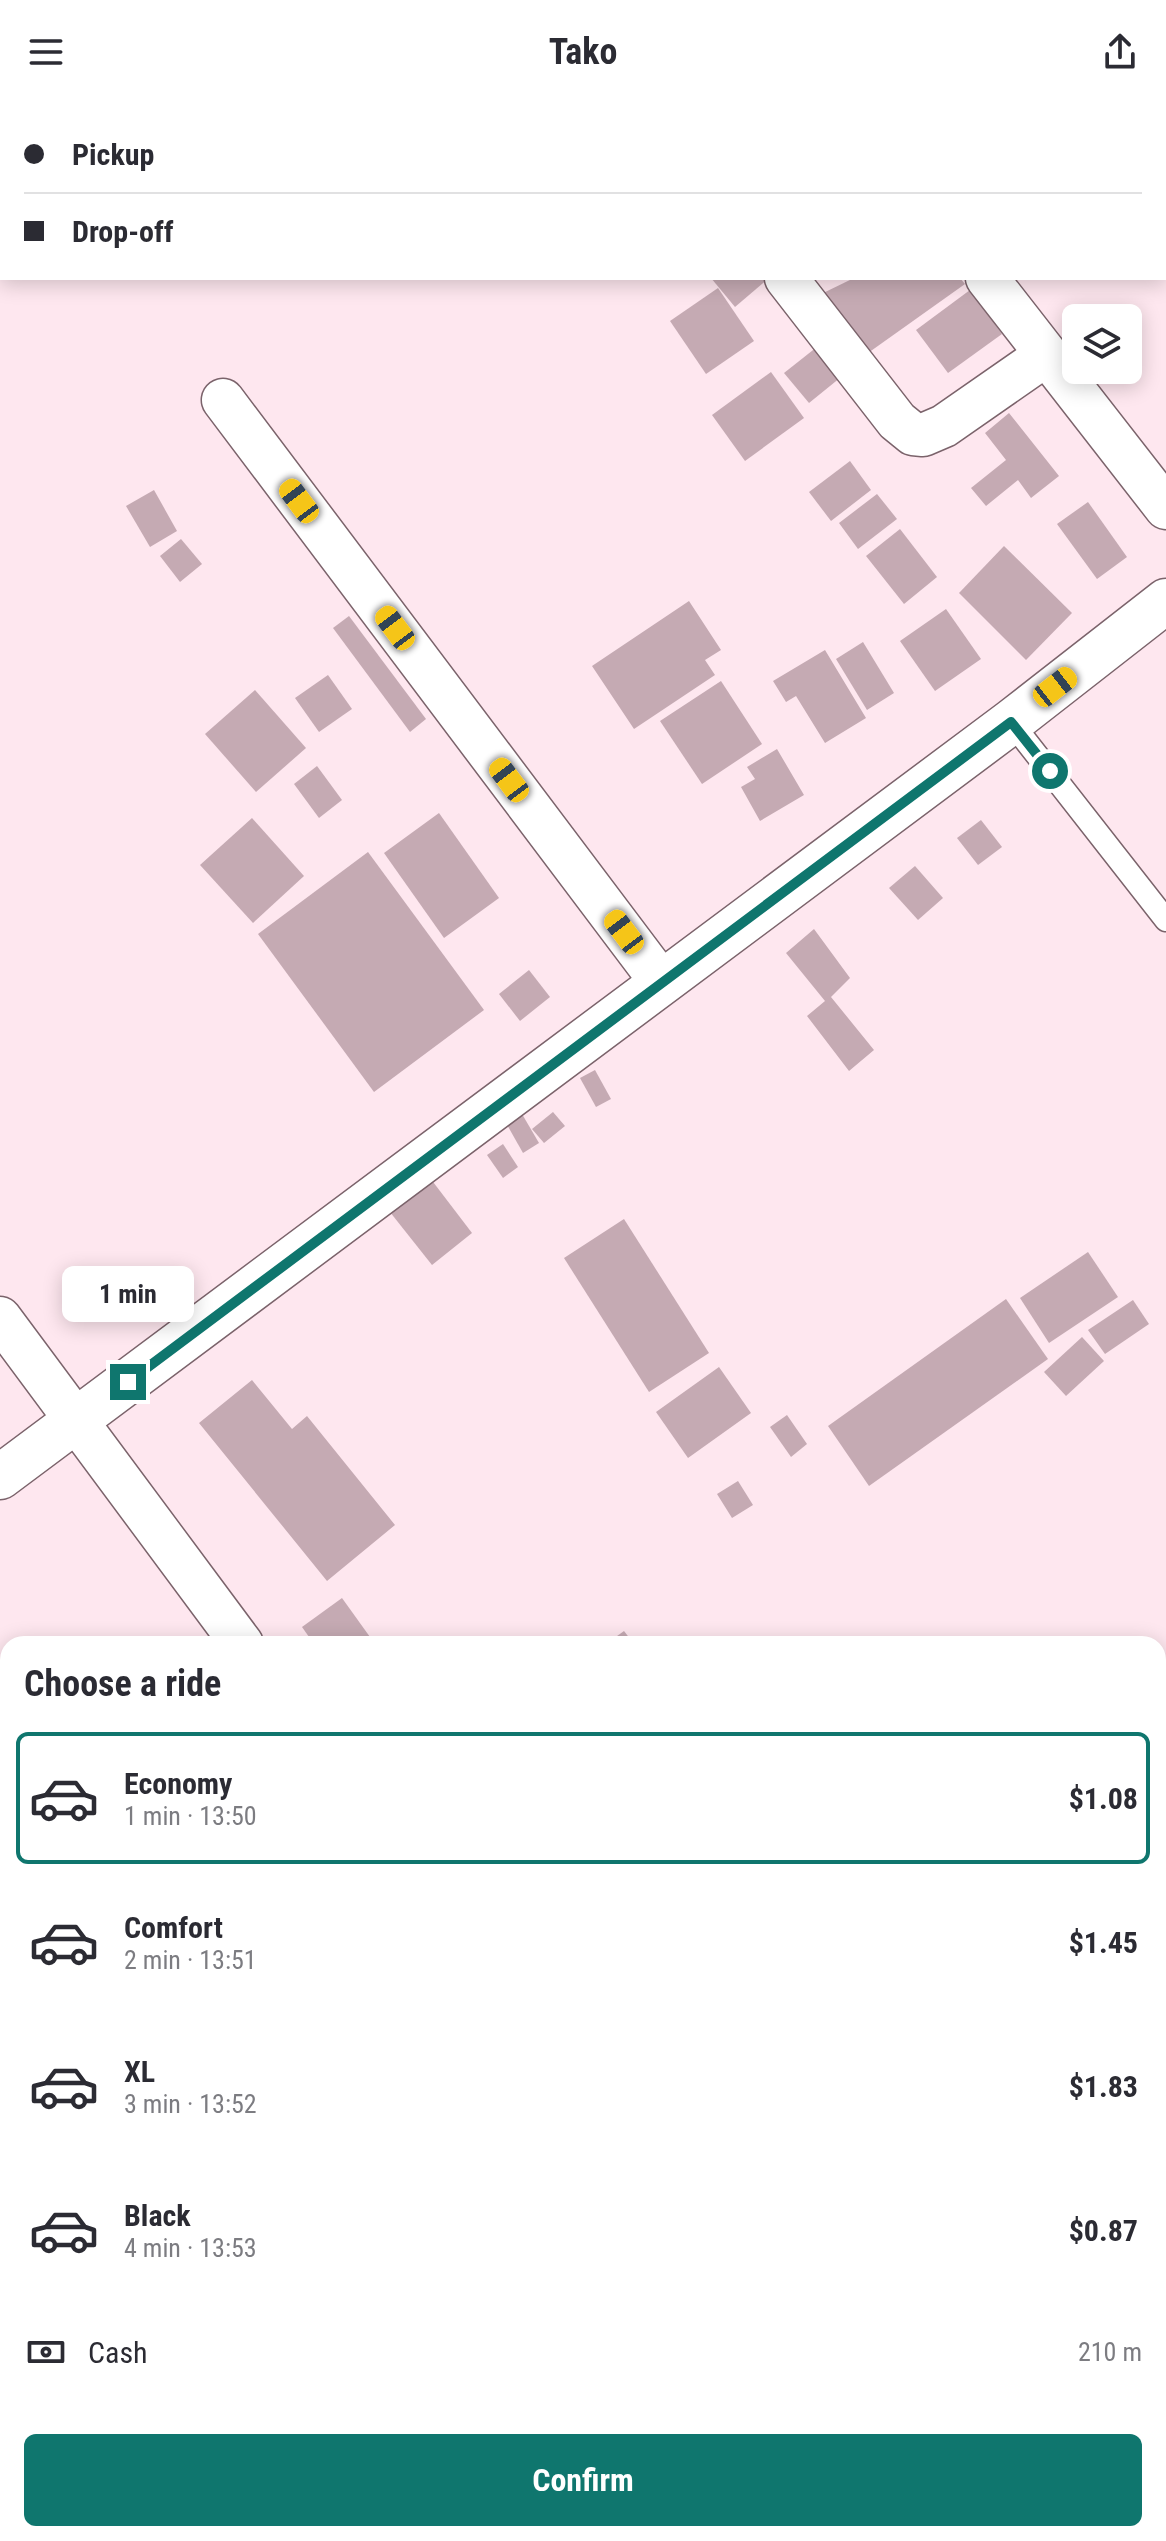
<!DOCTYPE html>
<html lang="en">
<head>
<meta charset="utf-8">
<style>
	:root { --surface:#fff; --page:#f7f7f7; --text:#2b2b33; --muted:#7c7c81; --line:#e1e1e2; --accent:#0f766e }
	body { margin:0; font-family:"Roboto Condensed",sans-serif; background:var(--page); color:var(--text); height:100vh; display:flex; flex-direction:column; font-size:30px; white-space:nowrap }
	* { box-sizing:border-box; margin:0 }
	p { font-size:26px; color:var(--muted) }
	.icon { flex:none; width:44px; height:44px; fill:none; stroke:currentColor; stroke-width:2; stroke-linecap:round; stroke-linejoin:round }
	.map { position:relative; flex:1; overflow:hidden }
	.details { position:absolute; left:0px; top:1532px; width:1166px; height:906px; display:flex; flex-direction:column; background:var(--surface); border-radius:24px 24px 0 0; box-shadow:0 4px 20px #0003 }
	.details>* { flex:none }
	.guide { position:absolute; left:0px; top:0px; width:1166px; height:176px; box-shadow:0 4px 20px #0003; display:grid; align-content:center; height:176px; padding:0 24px; background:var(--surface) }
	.fabs { position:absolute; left:1062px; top:200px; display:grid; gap:16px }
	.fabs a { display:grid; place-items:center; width:80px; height:80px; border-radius:12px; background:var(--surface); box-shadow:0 4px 20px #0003; font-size:40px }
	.end { position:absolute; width:36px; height:36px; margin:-18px; border:10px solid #0f766e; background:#fff; box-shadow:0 0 0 4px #fff }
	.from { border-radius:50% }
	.bubble { position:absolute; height:56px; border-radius:12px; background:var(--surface); box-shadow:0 4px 20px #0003; font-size:26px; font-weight:700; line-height:56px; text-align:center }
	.car { position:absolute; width:24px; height:48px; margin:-24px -12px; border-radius:10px; box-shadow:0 0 6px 2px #0007; background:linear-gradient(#f5c518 24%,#345 0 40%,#f5c518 0 76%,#345 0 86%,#f5c518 0) }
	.guide b { display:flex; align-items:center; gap:28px; height:76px; font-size:30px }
	.guide b+b { border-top:2px solid var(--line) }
	.guide i { width:20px; height:20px; background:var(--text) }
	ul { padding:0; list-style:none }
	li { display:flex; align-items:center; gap:24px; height:132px; margin:0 16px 12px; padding:0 8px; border:4px solid transparent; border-radius:12px }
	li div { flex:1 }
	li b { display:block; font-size:30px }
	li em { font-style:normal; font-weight:700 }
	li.selected { border-color:var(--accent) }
	li>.icon { width:72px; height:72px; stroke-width:1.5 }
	h2 { padding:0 24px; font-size:36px; line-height:96px }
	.pay { display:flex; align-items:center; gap:20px; height:88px; padding:0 24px; font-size:30px }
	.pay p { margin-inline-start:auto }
	.button { display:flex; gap:16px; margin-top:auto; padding:16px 24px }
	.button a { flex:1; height:92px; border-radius:12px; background:var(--accent); color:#fff; font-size:32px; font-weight:700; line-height:92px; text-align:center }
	header { display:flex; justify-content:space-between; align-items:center; height:104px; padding:0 24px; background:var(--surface); font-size:36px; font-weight:700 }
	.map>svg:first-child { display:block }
</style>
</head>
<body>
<header><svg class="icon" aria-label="menu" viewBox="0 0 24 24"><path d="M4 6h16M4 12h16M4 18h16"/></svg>Tako<svg class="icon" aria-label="share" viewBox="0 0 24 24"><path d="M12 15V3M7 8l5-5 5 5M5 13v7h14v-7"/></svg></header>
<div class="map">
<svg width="1166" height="2437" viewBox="0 0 1166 2437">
	<rect width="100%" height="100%" fill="#fee7ef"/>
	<!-- building -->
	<g fill="#c5aab3">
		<polygon points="711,174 769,174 735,203"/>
		<polygon points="854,174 960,174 965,180 861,254 817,192"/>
		<polygon points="718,184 754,237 706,270 670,217"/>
		<polygon points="970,186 1002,230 948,269 916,226"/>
		<polygon points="827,235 851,265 809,299 784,269"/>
		<polygon points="771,268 804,314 745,357 712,311"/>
		<polygon points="1009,309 1059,372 1031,394 1018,376 986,402 971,384 1006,356 985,329"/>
		<polygon points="850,357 871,386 831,417 809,388"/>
		<polygon points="154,386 177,427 150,443 126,402"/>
		<polygon points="877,390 897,415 858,445 839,419"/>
		<polygon points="1088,398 1127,453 1097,475 1057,420"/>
		<polygon points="900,425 937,473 904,500 866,452"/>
		<polygon points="181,435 202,460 180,478 160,452"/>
		<polygon points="1004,442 1072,509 1026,556 959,489"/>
		<polygon points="689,497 721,546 705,556 715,571 634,625 592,562"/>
		<polygon points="946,505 981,555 935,587 900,537"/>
		<polygon points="349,512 426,615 410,628 333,524"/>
		<polygon points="863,538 894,589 867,606 836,555"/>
		<polygon points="825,546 866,614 825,639 796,592 786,598 773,577"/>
		<polygon points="328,571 352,605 319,628 295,594"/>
		<polygon points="721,577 762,640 702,680 660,617"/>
		<polygon points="255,586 306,644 256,688 205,630"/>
		<polygon points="777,645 804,691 760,717 741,683 755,675 747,663"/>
		<polygon points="317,662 342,696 319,714 294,680"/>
		<polygon points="439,709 499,794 444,834 384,749"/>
		<polygon points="252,714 304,772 253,819 200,761"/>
		<polygon points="981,716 1002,743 978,761 957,734"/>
		<polygon points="368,748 484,906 374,988 258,830"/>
		<polygon points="915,762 943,794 918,816 889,784"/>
		<polygon points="814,825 850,874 831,893 874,946 849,967 807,912 825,897 786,849"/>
		<polygon points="529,866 550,893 520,917 499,890"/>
		<polygon points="595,966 611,995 596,1003 580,974"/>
		<polygon points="553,1008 565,1022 544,1039 532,1025"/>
		<polygon points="522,1010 539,1039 523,1049 506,1019"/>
		<polygon points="503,1040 518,1063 503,1074 487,1051"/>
		<polygon points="427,1070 472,1129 432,1161 386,1103"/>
		<polygon points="624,1115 709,1249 649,1288 564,1154"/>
		<polygon points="1088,1148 1118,1193 1049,1239 1020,1194"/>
		<polygon points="1006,1195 1048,1255 869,1382 828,1322"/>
		<polygon points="1133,1196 1149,1220 1105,1250 1088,1226"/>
		<polygon points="1082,1233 1104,1257 1066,1292 1044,1268"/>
		<polygon points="719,1263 751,1309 688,1354 656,1308"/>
		<polygon points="252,1276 292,1325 307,1312 395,1421 327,1477 199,1319"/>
		<polygon points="787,1311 807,1340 791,1353 770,1323"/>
		<polygon points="738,1377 753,1401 732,1414 717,1390"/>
		<polygon points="342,1494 375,1540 314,1540 302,1523"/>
		<polygon points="624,1527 634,1540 606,1540"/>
		<polygon points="0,1880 8,1889 0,1907"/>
	</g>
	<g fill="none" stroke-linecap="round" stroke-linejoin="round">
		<!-- service casing -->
		<g stroke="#7b636b" stroke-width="25">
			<polyline id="service" points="1011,618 1166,816"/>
		</g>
		<!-- minor casing -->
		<g stroke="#7b636b" stroke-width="45">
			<g id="minor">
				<polyline points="663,0 664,2"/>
				<polyline points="852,0 853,2"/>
				<polyline points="786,174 897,317 913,330 923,331 944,322 1046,251"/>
				<polyline points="987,174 1166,404"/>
				<polyline points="223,296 662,879"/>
				<polyline points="0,1214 242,1540"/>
				<polyline points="915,2430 921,2437"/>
			</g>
		</g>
		<!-- tertiary casing -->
		<g stroke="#7b636b" stroke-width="47">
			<polyline id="tertiary" points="0,1373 1011,618 1166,497"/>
		</g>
		<!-- service -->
		<use href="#service" stroke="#fff" stroke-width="22"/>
		<!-- minor -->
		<use href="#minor" stroke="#fff" stroke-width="42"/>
		<!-- tertiary -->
		<use href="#tertiary" stroke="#fff" stroke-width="44"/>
	</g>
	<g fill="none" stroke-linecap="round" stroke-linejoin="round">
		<!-- route -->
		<polyline stroke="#0f766e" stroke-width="10" points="128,1278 1011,618 1050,667"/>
	</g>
</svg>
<div class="fabs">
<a><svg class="icon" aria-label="layers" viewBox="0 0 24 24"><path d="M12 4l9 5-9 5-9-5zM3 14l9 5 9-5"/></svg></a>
</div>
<i class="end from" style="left:1050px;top:667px"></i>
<i class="end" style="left:128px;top:1278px"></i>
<div class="bubble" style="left:62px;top:1162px;width:132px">1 min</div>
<i class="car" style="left:299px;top:397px;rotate:323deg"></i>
<i class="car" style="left:395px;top:524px;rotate:323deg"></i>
<i class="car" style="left:1055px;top:583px;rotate:52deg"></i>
<i class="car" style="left:509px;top:676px;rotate:323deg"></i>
<i class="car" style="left:624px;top:828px;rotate:323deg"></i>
<div class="guide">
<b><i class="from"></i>Pickup</b>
<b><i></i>Drop-off</b>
</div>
<section class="details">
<h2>Choose a ride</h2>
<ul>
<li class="selected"><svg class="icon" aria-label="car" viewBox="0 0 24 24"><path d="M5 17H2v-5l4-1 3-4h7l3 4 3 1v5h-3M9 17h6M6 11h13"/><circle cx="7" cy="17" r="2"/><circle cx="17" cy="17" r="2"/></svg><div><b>Economy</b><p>1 min · 13:50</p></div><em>$1.08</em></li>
<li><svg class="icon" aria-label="car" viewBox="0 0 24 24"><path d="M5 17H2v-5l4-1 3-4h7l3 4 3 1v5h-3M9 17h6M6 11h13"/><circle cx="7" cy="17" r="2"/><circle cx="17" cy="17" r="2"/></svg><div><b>Comfort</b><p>2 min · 13:51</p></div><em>$1.45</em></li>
<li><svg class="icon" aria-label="car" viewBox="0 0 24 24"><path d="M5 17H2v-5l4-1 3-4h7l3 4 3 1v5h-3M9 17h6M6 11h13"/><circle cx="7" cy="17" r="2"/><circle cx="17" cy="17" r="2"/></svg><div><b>XL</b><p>3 min · 13:52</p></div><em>$1.83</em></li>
<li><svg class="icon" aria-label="car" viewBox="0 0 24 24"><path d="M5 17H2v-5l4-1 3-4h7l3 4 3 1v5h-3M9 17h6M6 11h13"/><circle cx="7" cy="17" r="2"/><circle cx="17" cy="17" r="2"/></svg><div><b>Black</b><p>4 min · 13:53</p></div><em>$0.87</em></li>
</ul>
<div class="pay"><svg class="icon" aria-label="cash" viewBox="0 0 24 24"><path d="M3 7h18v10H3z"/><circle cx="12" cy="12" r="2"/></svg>Cash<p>210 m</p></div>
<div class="button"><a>Confirm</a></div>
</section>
</div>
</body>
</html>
